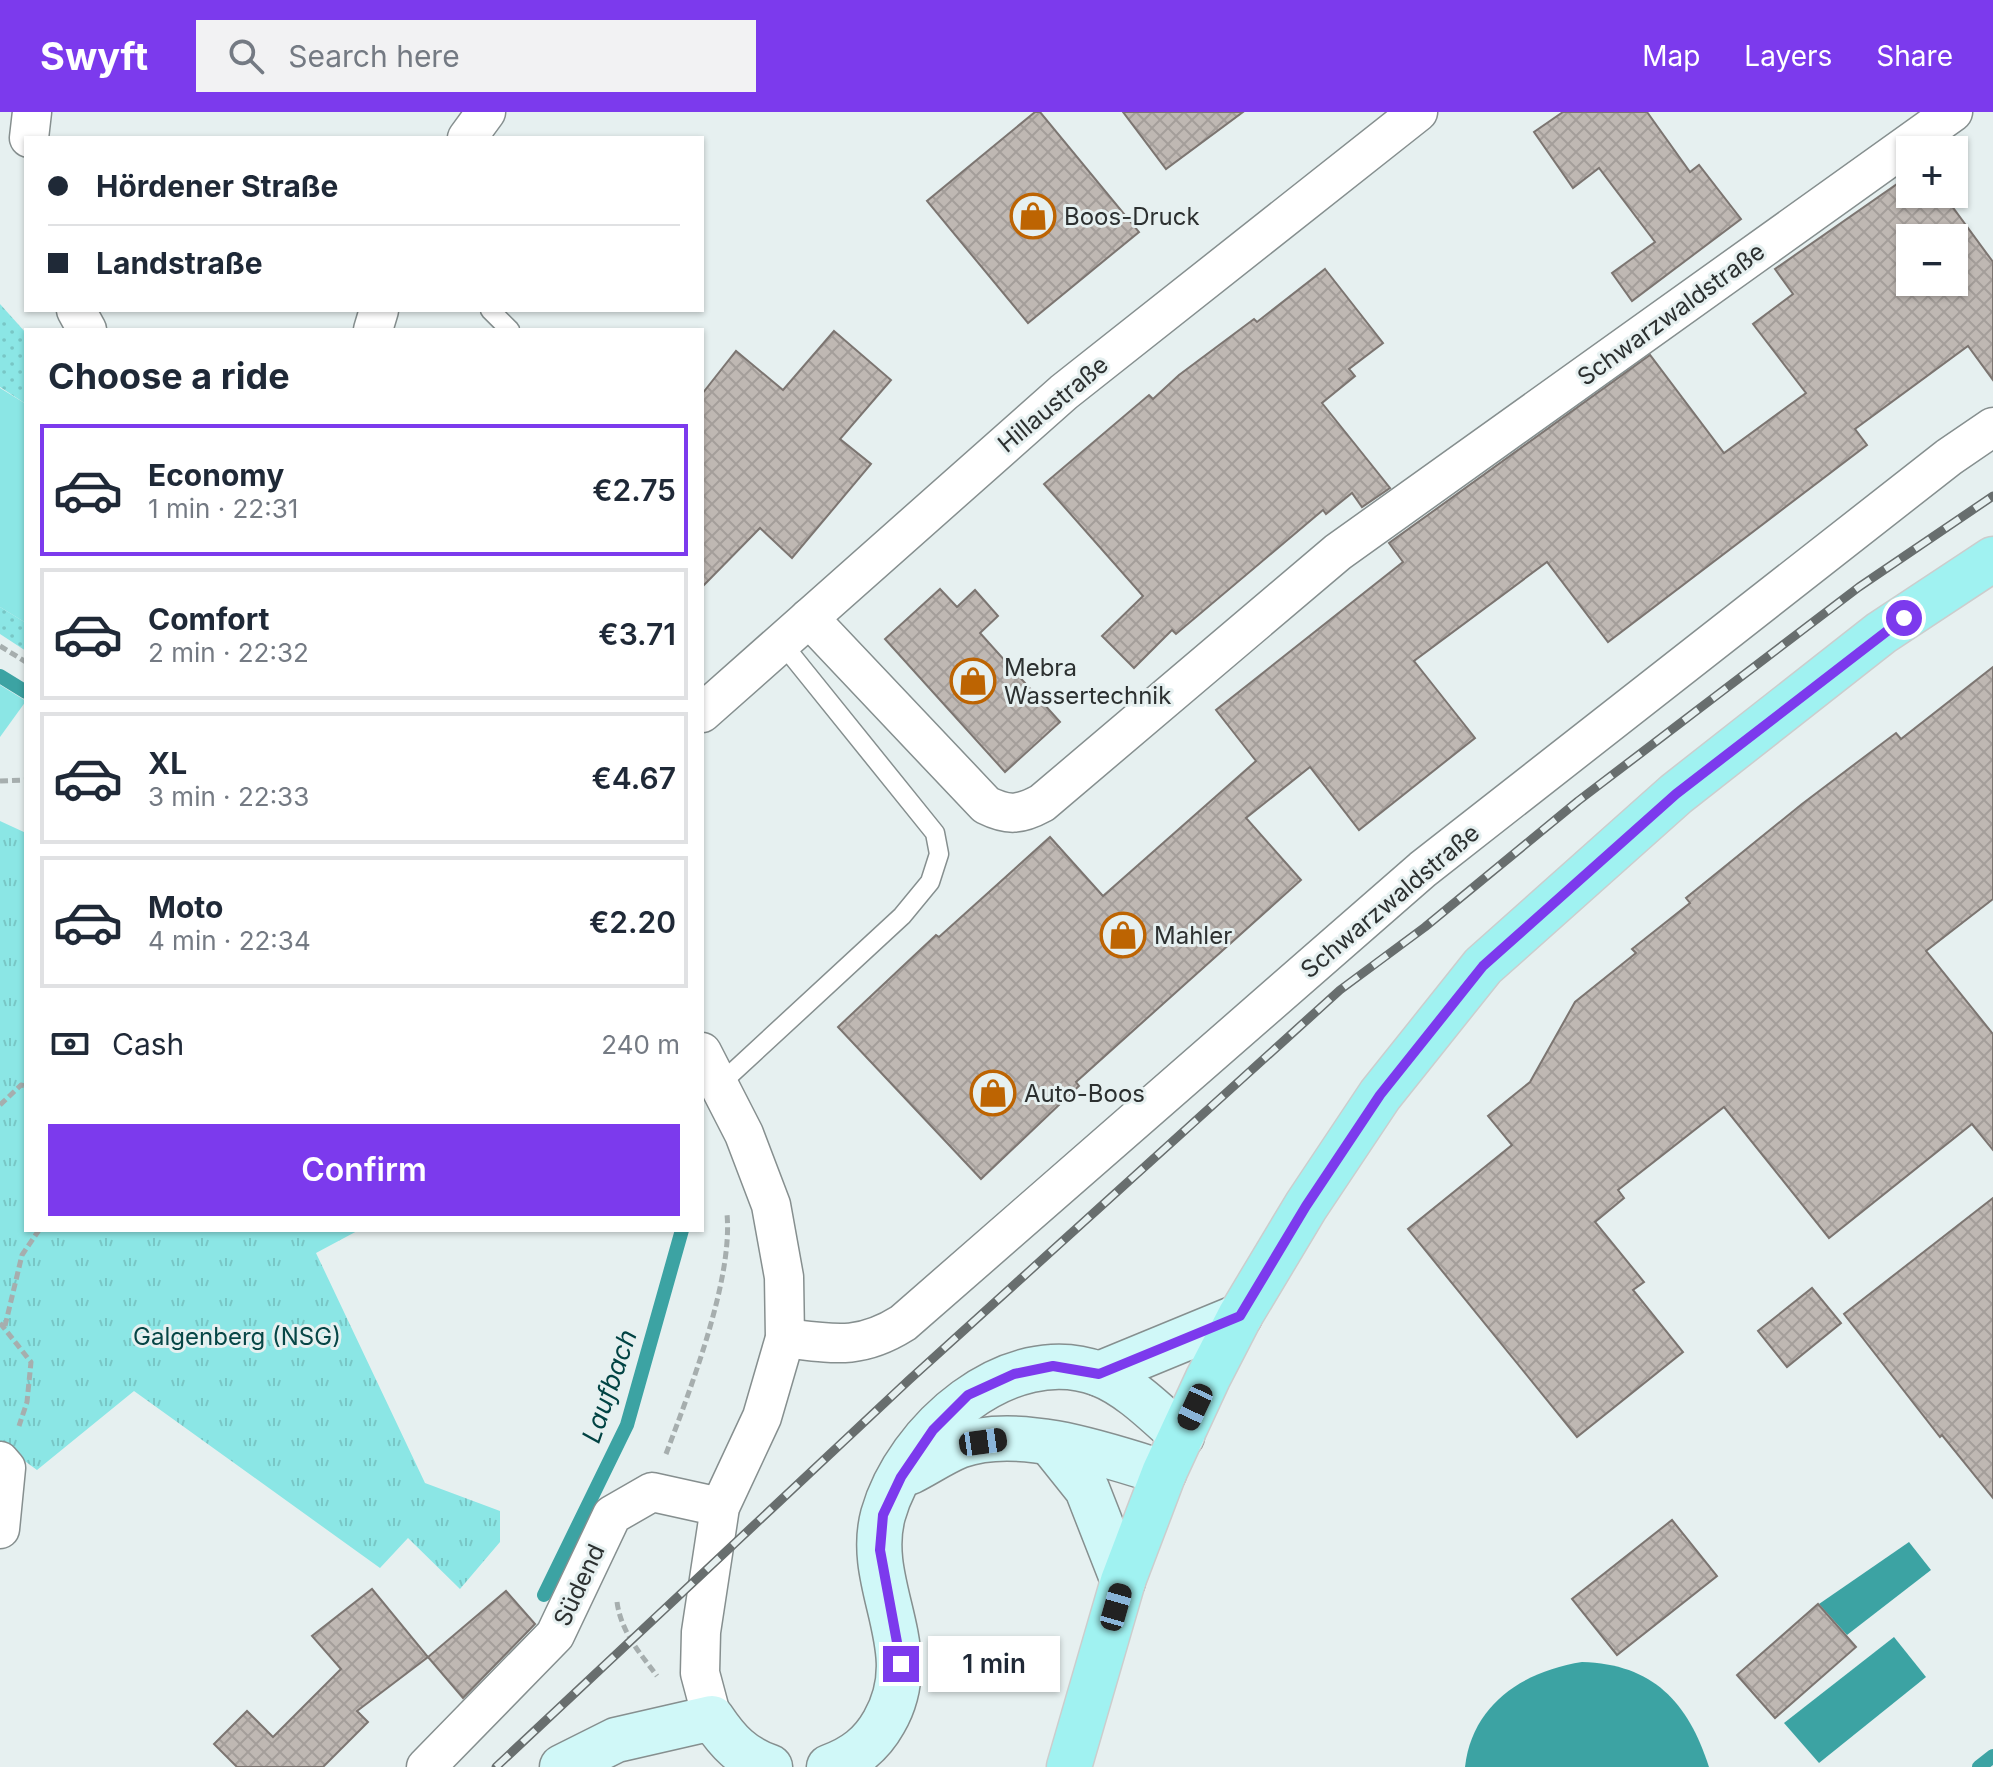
<!DOCTYPE html>
<html lang="en">
<head>
<meta charset="utf-8">
<style>
	:root { --surface:#fff; --page:#f2f2f3; --text:#1f2937; --muted:#747a83; --line:#e0e1e3; --accent:#7c3aed }
	body { margin:0; font-family:Inter,sans-serif; background:var(--page); color:var(--text); height:100vh; display:flex; flex-direction:column; font-size:30px; white-space:nowrap }
	* { box-sizing:border-box; margin:0 }
	p { font-size:26px; color:var(--muted) }
	.icon { flex:none; width:44px; height:44px; fill:none; stroke:currentColor; stroke-width:2; stroke-linecap:round; stroke-linejoin:round }
	.map { position:relative; flex:1; overflow:hidden }
	.side { position:absolute; left:24px; top:216px; width:680px; height:904px; display:flex; flex-direction:column; background:var(--surface); border-radius:0px; box-shadow:0 2px 6px #0004 }
	.side>* { flex:none }
	.guide { position:absolute; left:24px; top:24px; width:680px; height:176px; border-radius:0px; box-shadow:0 2px 6px #0004; display:grid; align-content:center; height:176px; padding:0 24px; background:var(--surface) }
	.buttons { position:absolute; left:1896px; top:24px; display:grid; gap:16px }
	.buttons a { display:grid; place-items:center; width:72px; height:72px; border-radius:0px; background:var(--surface); box-shadow:0 2px 6px #0004; font-size:40px }
	.end { position:absolute; width:36px; height:36px; margin:-18px; border:10px solid #7c3aed; background:#fff; box-shadow:0 0 0 4px #fff }
	.from { border-radius:50% }
	.bubble { position:absolute; height:56px; border-radius:0px; background:var(--surface); box-shadow:0 2px 6px #0004; font-size:26px; font-weight:600; line-height:56px; text-align:center }
	.car { position:absolute; width:24px; height:48px; margin:-24px -12px; border-radius:10px; box-shadow:0 0 6px 2px #0007; background:linear-gradient(#222 24%,#8ab4d8 0 40%,#222 0 76%,#8ab4d8 0 86%,#222 0) }
	.guide b { display:flex; align-items:center; gap:28px; height:76px; font-size:30px }
	.guide b+b { border-top:2px solid var(--line) }
	.guide i { width:20px; height:20px; background:var(--text) }
	ul { padding:0; list-style:none }
	li { display:flex; align-items:center; gap:24px; height:132px; margin:0 16px 12px; padding:0 8px; border:4px solid var(--line); border-radius:0px }
	li div { flex:1 }
	li b { display:block; font-size:30px }
	li em { font-style:normal; font-weight:600 }
	li.active { border-color:var(--accent) }
	li>.icon { width:72px; height:72px; stroke-width:1.5 }
	h2 { padding:0 24px; font-size:36px; line-height:96px }
	.pay { display:flex; align-items:center; gap:20px; height:88px; padding:0 24px; font-size:30px }
	.pay p { margin-inline-start:auto }
	.cta { display:flex; gap:16px; margin-top:auto; padding:16px 24px }
	.cta a { flex:1; height:92px; border-radius:0px; background:var(--accent); color:#fff; font-size:32px; font-weight:600; line-height:92px; text-align:center }
	header { display:flex; align-items:center; gap:48px; box-sizing:border-box; height:112px; padding:0 40px; background:var(--accent); color:#fff }
	header strong { font-size:38px }
	nav { display:flex; gap:44px; margin-inline-start:auto; font-size:28px }
	.search { width:560px; height:72px; background:var(--page); display:flex; align-items:center; gap:20px; box-sizing:border-box; padding:0 28px; border-radius:0px; color:var(--muted); font-size:30px }
	.map>svg:first-child { display:block }
</style>
</head>
<body>
<header>
<strong>Swyft</strong>
<div class="search"><svg class="icon" aria-label="search" viewBox="0 0 24 24"><circle cx="10" cy="10" r="6"/><path d="M15 15l6 6"/></svg>Search here</div>
<nav><a>Map</a><a>Layers</a><a>Share</a></nav>
</header>
<div class="map">
<svg width="1993" height="1655" viewBox="0 0 1993 1655">
	<defs>
		<pattern id="grass-dots" width="8" height="8" patternUnits="userSpaceOnUse" patternTransform="scale(2)"><rect width="8" height="8" fill="#8be6e5"/><path d="M2 2h.1M6 6h.1" fill="none" stroke="#78c6c5" stroke-width="1.8" stroke-linecap="round"/></pattern>
		<pattern id="park-tufts" width="24" height="20" patternUnits="userSpaceOnUse" patternTransform="scale(2)"><rect width="24" height="20" fill="#8be6e5"/><path d="M3 7l-1-3M5 7V3M7 7l1-3M15 17l-1-3M17 17v-4M19 17l1-3" fill="none" stroke="#78c6c5"/></pattern>
		<pattern id="building-cross-hatch" width="8" height="8" patternUnits="userSpaceOnUse" patternTransform="scale(2)"><rect width="8" height="8" fill="#bfb8b3"/><path d="M0 0l8 8M0 8l8-8" fill="none" stroke="#a49e9a"/></pattern>
	</defs>
	<rect width="100%" height="100%" fill="#e6f0f0"/>
	<!-- grass -->
	<g fill="url(#grass-dots)">
		<polygon points="0,192 26,221 26,292 0,275"/>
		<polygon points="0,495 26,511 26,539 0,522"/>
	</g>
	<!-- park -->
	<polygon fill="url(#park-tufts)" points="0,709 26,721 26,1118 359,1118 316,1141 425,1371 500,1399 500,1430 460,1477 408,1426 380,1456 134,1279 37,1358 0,1331"/>
	<!-- garden -->
	<g fill="#8be6e5">
		<polygon points="0,276 26,292 26,511 0,495"/>
		<polygon points="0,573 26,589 0,625"/>
	</g>
	<!-- water -->
	<g fill="#3ca3a3">
		<polygon points="1909,1430 1931,1458 1847,1523 1819,1492"/>
		<polygon points="1894,1525 1926,1565 1819,1651 1784,1611"/>
		<path d="M1582 1550C1653 1552 1688 1590 1709 1655H1465C1472 1592 1524 1559 1582 1550Z"/>
	</g>
	<g fill="none" stroke-linecap="round" stroke-linejoin="round">
		<!-- stream -->
		<g stroke="#3ca3a3" stroke-width="14">
			<polyline points="0,564 26,580"/>
			<polyline points="544,1483 627,1313 682,1118"/>
			<polyline points="1979,1655 1993,1644"/>
		</g>
	</g>
	<!-- building -->
	<g fill="url(#building-cross-hatch)" stroke="#7c7571" stroke-width="2" fill-rule="evenodd">
		<polygon points="1035,0 1040,0 1139,120 1028,211 927,89"/>
		<polygon points="1123,0 1243,0 1166,57"/>
		<polygon points="1563,0 1647,0 1690,60 1699,53 1741,107 1632,189 1612,161 1655,130 1599,56 1573,76 1534,20"/>
		<path d="M1910 63V82H1943L1993 150V268L1968 234 1855 317 1867 333 1608 530 1547 450 1414 549 1475 626 1359 718 1310 655 1246 706 1301 768 1076 970 1079 974 981 1067 838 915 936 823 939 825 1050 725 1103 784 1256 649 1216 598 1403 450 1389 431 1650 243 1724 341 1806 281 1753 212 1793 182 1775 157ZM1910 126H1954V170H1910Z"/>
		<polygon points="1325,157 1383,231 1349,257 1355,264 1322,291 1390,376 1362,395 1352,381 1326,402 1323,398 1176,522 1172,518 1134,556 1102,524 1143,484 1044,372 1149,283 1153,287 1179,263 1254,207 1257,210"/>
		<polygon points="834,219 891,268 840,327 871,352 792,446 760,416 702,475 702,282 736,239 783,278"/>
		<polygon points="940,477 957,495 975,478 998,504 980,521 1060,610 1005,660 885,527"/>
		<polygon points="1993,555 1993,787 1926,839 1993,922 1993,1038 1972,1012 1829,1126 1724,995 1618,1078 1624,1086 1595,1110 1644,1170 1633,1178 1683,1240 1577,1325 1408,1117 1512,1033 1488,1004 1530,970 1575,890 1636,841 1632,837 1690,791 1686,786 1802,692 1896,621 1901,627"/>
		<polygon points="1993,1086 1993,1386 1942,1323 1940,1325 1844,1202"/>
		<polygon points="1812,1176 1841,1211 1787,1255 1758,1219"/>
		<polygon points="1672,1408 1717,1464 1617,1543 1572,1487"/>
		<polygon points="372,1477 428,1545 357,1599 368,1610 323,1655 237,1655 214,1632 247,1599 273,1625 341,1557 312,1524"/>
		<polygon points="506,1479 535,1512 463,1586 428,1545"/>
		<polygon points="1818,1492 1856,1535 1775,1606 1737,1563"/>
	</g>
	<g fill="none" stroke-linecap="round" stroke-linejoin="round">
		<!-- lane casing -->
		<g stroke="#868f8f" stroke-width="21">
			<g id="lane">
				<polyline points="490,198 510,218"/>
				<polyline points="719,973 902,804 930,770 939,742 935,721 781,530"/>
			</g>
		</g>
		<!-- street casing -->
		<g stroke="#868f8f" stroke-width="41">
			<g id="street">
				<polyline points="29,26 32,0"/>
				<polyline points="467,26 486,0"/>
				<polyline points="76,198 87,218"/>
				<polyline points="373,218 379,198"/>
				<path d="M809 506 986 693C1008 704 1020 703 1042 691L1338 440 1953 0"/>
				<polyline points="702,601 1064,280 1418,0"/>
				<polyline points="702,940 744,1022 771,1093 784,1165 785,1226 762,1305 720,1395 701,1520 700,1561 712,1606"/>
				<path d="M785 1226C834 1232 860 1238 903 1211L1423 757 1949 345 1993 315"/>
				<polyline points="0,1349 6,1356 0,1417"/>
				<polyline points="426,1655 555,1523 612,1403 652,1380 720,1395"/>
			</g>
		</g>
		<!-- secondary casing -->
		<g stroke="#868f8f" stroke-width="47">
			<g id="secondary">
				<polyline points="1099,1262 1240,1204"/>
				<polyline points="1051,1332 1087,1377 1123,1469"/>
				<path d="M910 1360C926 1352 942 1341 959 1334 1018 1312 1107 1343 1164 1361"/>
				<path d="M562 1655 616 1628 712 1606C728 1630 742 1645 770 1655"/>
				<path d="M829 1655C854 1646 871 1633 884 1610 926 1538 864 1474 883 1403 906 1320 1009 1228 1099 1262 1130 1274 1157 1302 1182 1324"/>
			</g>
		</g>
		<!-- primary casing -->
		<g stroke="#cccdcd" stroke-width="47">
			<polyline id="primary" points="1069,1655 1123,1469 1164,1361 1208,1266 1240,1204 1306,1094 1380,983 1483,854 1676,682 1881,521 1993,447"/>
		</g>
		<!-- path -->
		<g stroke="#a6aeae" stroke-width="5" stroke-dasharray="8 4" stroke-linecap="butt">
			<polyline points="0,534 26,550"/>
			<polyline points="0,669 26,668"/>
			<polyline points="0,993 21,973 26,974"/>
			<polyline points="0,1211 31,1250 27,1290 19,1314"/>
			<polyline points="5,1214 22,1143 39,1118"/>
			<path d="M666 1342C690 1278 733 1168 727 1102"/>
			<path d="M617 1490C621 1520 640 1541 657 1564"/>
		</g>
		<!-- lane -->
		<use href="#lane" stroke="#fff" stroke-width="18"/>
		<!-- street -->
		<use href="#street" stroke="#fff" stroke-width="38"/>
		<!-- secondary -->
		<use href="#secondary" stroke="#d0f8f8" stroke-width="44"/>
		<!-- primary -->
		<use href="#primary" stroke="#a0f2f1" stroke-width="44"/>
		<!-- rail casing -->
		<g stroke="#686e6e" stroke-width="9">
			<polyline id="rail" points="496,1655 909,1268 1340,878 1425,815 1578,689 1859,475 1993,384"/>
		</g>
		<!-- rail -->
		<use href="#rail" stroke="#e6f0f0" stroke-width="6" stroke-dasharray="18" stroke-linecap="butt"/>
	</g>
	<g fill="none" stroke-linecap="round" stroke-linejoin="round">
		<!-- route -->
		<polyline stroke="#7c3aed" stroke-width="10" points="901,1552 880,1438 883,1403 901,1365 933,1318 968,1283 1014,1262 1053,1254 1099,1262 1240,1204 1306,1094 1380,983 1483,854 1676,682 1904,506"/>
	</g>
	<!-- icons -->
	<defs>
		<g id="shop-ring" transform="scale(2.3)"><circle r="9.5" fill="#e6f0f0" stroke="#bd6402" stroke-width="1.5"/><path d="M-5-2.5h2.3a2.7 3.5 0 0 1 5.4 0H5L5.5 6h-11ZM-1.5-2.5h3a1.5 2.3 0 0 0-3 0Z" fill="#bd6402"/></g>
	</defs>
	<g fill-rule="evenodd">
		<use href="#shop-ring" x="1033" y="104"/>
		<use href="#shop-ring" x="973" y="569"/>
		<use href="#shop-ring" x="1123" y="823"/>
		<use href="#shop-ring" x="993" y="981"/>
	</g>
	<g text-anchor="middle" dominant-baseline="central" stroke-width="6" stroke-linejoin="round" paint-order="stroke">
		<!-- poi labels -->
		<g font-size="24" fill="#2c3030" stroke="#e6f0f0" text-anchor="start">
			<text x="1064" y="104">Boos-Druck</text>
			<text x="1004" y="555">Mebra<tspan x="1004" dy="28">Wassertechnik</tspan></text>
			<text x="1154" y="823">Mahler</text>
			<text x="1024" y="981">Auto-Boos</text>
		</g>
		<!-- street labels -->
		<g font-size="24" fill="#2c3030" stroke="#e6f0f0">
			<text transform="translate(1671 202) rotate(-36)">Schwarzwaldstraße</text>
			<text transform="translate(1053 292) rotate(-40)">Hillaustraße</text>
			<text transform="translate(1390 789) rotate(-40)">Schwarzwaldstraße</text>
			<text transform="translate(579 1473) rotate(-65)">Südend</text>
		</g>
		<!-- park labels -->
		<g font-size="24" fill="#064646" stroke="#e6f0f0">
			<text x="237" y="1224">Galgenberg (NSG)</text>
		</g>
		<!-- water labels -->
		<g font-size="26" font-style="italic" fill="#014343" stroke="#e6f0f0">
			<text transform="translate(609 1274) rotate(-71)">Laufbach</text>
		</g>
	</g>
</svg>
<div class="buttons">
<a>+</a>
<a>−</a>
</div>
<i class="end from" style="left:1904px;top:506px"></i>
<i class="end" style="left:901px;top:1552px"></i>
<div class="bubble" style="left:928px;top:1524px;width:132px">1 min</div>
<i class="car" style="left:1195px;top:1295px;rotate:205deg"></i>
<i class="car" style="left:983px;top:1330px;rotate:82deg"></i>
<i class="car" style="left:1116px;top:1495px;rotate:16deg"></i>
<div class="guide">
<b><i class="from"></i>Hördener Straße</b>
<b><i></i>Landstraße</b>
</div>
<section class="side">
<h2>Choose a ride</h2>
<ul>
<li class="active"><svg class="icon" aria-label="car" viewBox="0 0 24 24"><path d="M5 17H2v-5l4-1 3-4h7l3 4 3 1v5h-3M9 17h6M6 11h13"/><circle cx="7" cy="17" r="2"/><circle cx="17" cy="17" r="2"/></svg><div><b>Economy</b><p>1 min · 22:31</p></div><em>€2.75</em></li>
<li><svg class="icon" aria-label="car" viewBox="0 0 24 24"><path d="M5 17H2v-5l4-1 3-4h7l3 4 3 1v5h-3M9 17h6M6 11h13"/><circle cx="7" cy="17" r="2"/><circle cx="17" cy="17" r="2"/></svg><div><b>Comfort</b><p>2 min · 22:32</p></div><em>€3.71</em></li>
<li><svg class="icon" aria-label="car" viewBox="0 0 24 24"><path d="M5 17H2v-5l4-1 3-4h7l3 4 3 1v5h-3M9 17h6M6 11h13"/><circle cx="7" cy="17" r="2"/><circle cx="17" cy="17" r="2"/></svg><div><b>XL</b><p>3 min · 22:33</p></div><em>€4.67</em></li>
<li><svg class="icon" aria-label="car" viewBox="0 0 24 24"><path d="M5 17H2v-5l4-1 3-4h7l3 4 3 1v5h-3M9 17h6M6 11h13"/><circle cx="7" cy="17" r="2"/><circle cx="17" cy="17" r="2"/></svg><div><b>Moto</b><p>4 min · 22:34</p></div><em>€2.20</em></li>
</ul>
<div class="pay"><svg class="icon" aria-label="cash" viewBox="0 0 24 24"><path d="M3 7h18v10H3z"/><circle cx="12" cy="12" r="2"/></svg>Cash<p>240 m</p></div>
<div class="cta"><a>Confirm</a></div>
</section>
</div>
</body>
</html>
